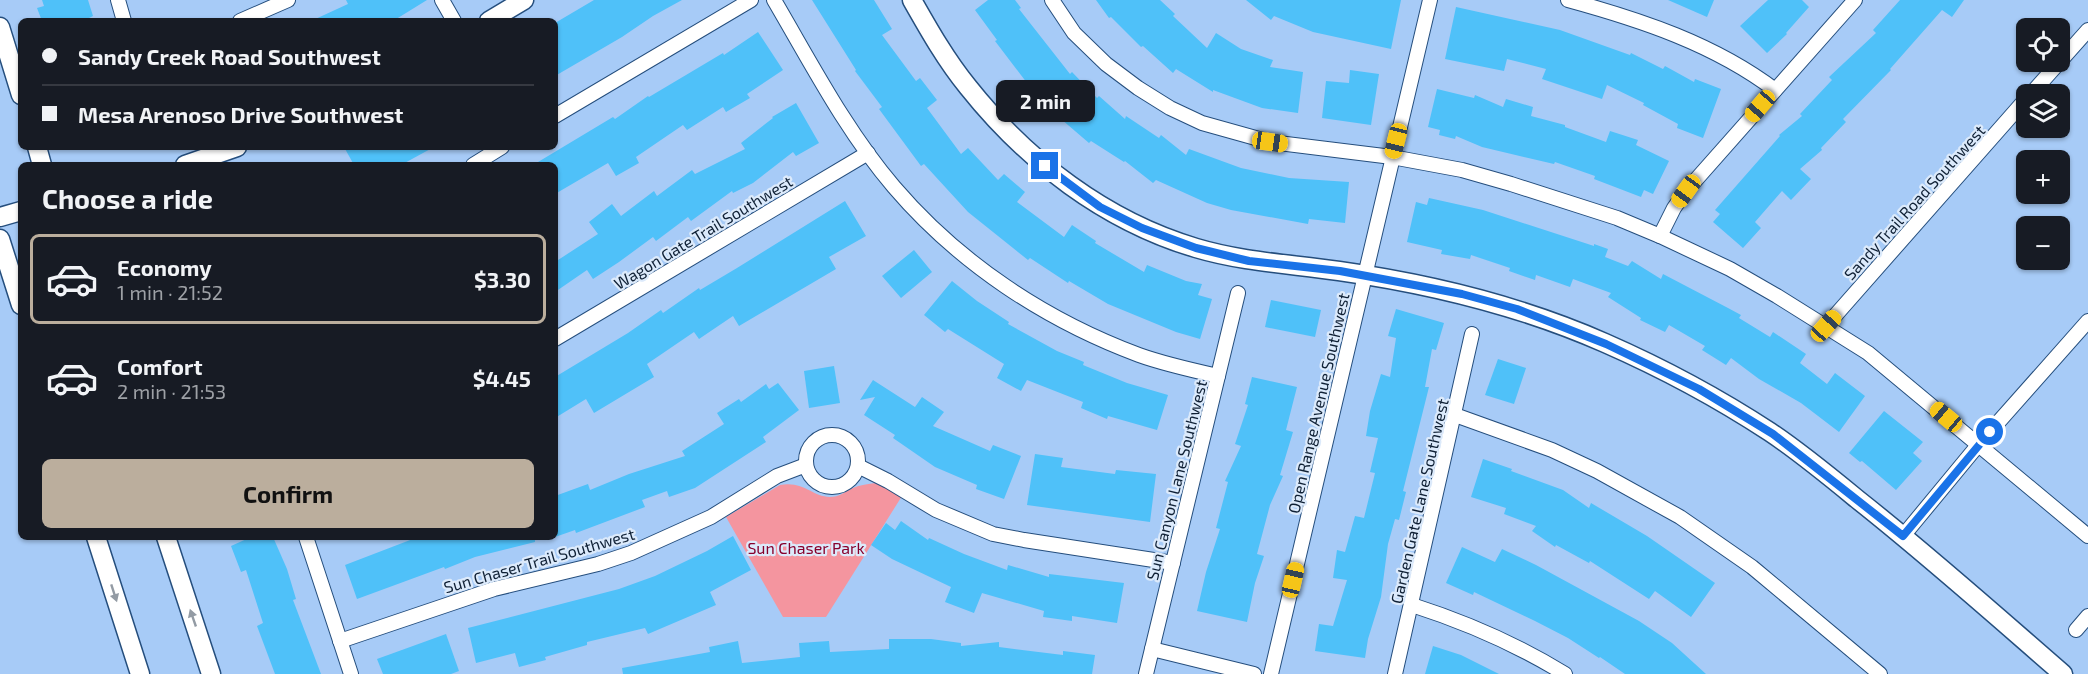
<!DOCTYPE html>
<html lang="en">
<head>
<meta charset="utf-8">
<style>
	:root { --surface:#171b24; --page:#20242c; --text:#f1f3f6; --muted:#9ea1a6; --line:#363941; --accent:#bbae9d }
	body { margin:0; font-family:"Exo 2",sans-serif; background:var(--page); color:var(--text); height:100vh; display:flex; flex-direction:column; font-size:22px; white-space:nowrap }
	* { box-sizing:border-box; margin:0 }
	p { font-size:20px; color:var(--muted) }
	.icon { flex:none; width:33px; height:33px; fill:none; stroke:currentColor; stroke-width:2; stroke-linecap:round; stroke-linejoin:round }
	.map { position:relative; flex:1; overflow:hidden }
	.panel { position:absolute; left:18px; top:162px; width:540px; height:378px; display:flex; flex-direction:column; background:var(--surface); border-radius:9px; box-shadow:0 2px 4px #0004 }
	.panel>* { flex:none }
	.guide { position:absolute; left:18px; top:18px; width:540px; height:132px; border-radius:9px; box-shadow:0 2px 4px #0004; display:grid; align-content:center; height:132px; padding:0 24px; background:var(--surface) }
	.tools { position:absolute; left:2016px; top:18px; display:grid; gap:12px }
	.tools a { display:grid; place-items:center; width:54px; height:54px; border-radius:9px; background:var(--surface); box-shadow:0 2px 4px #0004; font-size:30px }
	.end { position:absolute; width:27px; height:27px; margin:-14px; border:8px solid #1a73e8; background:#fff; box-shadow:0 0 0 3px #fff }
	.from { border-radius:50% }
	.bubble { position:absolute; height:42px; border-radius:9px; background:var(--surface); box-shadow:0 2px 4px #0004; font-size:20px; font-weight:700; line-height:42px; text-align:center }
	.car { position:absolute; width:18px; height:36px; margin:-18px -9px; border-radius:8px; box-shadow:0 0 4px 2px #0007; background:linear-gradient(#f5c518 24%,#345 0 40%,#f5c518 0 76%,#345 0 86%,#f5c518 0) }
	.guide b { display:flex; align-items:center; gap:21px; height:57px; font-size:22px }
	.guide b+b { border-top:2px solid var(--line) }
	.guide i { width:15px; height:15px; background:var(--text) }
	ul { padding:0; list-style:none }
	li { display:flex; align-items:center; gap:18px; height:90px; margin:0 12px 9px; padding:0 12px; border:3px solid transparent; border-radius:9px }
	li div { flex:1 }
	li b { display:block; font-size:22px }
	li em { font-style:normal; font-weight:700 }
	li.active { border-color:var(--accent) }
	li>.icon { width:54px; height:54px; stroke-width:1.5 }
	h2 { padding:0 24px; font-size:27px; line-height:72px }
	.button { display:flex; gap:12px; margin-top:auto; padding:12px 24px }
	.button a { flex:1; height:69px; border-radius:9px; background:var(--accent); color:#111; font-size:24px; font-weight:700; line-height:69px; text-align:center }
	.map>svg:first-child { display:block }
</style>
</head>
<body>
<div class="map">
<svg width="2088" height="674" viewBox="0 0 2088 674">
	<rect width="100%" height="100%" fill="#a7cbf7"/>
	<!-- green -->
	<path fill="#f4959f" d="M876 483 902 496 826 617H783L726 517 780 485C805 481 812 497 830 497 839 497 845 492 853 488 860 485 868 484 876 483Z"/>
	<!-- building -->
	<g fill="#4fc1f9">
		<polygon points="42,0 88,0 93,16 89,18 91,21 42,21 37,8 44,6"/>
		<polygon points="346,0 427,0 393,21 311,21 348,4"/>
		<polygon points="594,0 682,0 653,16 622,37 555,76 555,23"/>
		<polygon points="812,0 874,0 892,29 882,35 916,81 920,78 937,100 927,108 961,154 968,148 998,180 1004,174 1025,192 1017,202 1064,237 1072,225 1096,241 1095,243 1144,272 1147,265 1186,281 1202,284 1198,295 1212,299 1200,339 1176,332 1108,304 1069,281 1068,283 1030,258 1028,260 968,212 924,164 921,166 879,109 882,107 855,71 856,70"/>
		<polygon points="988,0 1015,0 1021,8 1019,9 1070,74 1072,72 1097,98 1099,96 1125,119 1126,116 1159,138 1161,135 1186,155 1189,149 1241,168 1289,178 1349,182 1345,223 1309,219 1308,224 1231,210 1207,203 1156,180 1153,183 1125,161 1124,162 1091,141 1089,143 1061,119 1059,120 1040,100 995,41 997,40 975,10"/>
		<polygon points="1096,0 1160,0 1175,14 1173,16 1207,48 1216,33 1241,49 1273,60 1270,67 1303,72 1298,113 1262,108 1213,90 1213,92 1176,69 1173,73 1143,46 1141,47 1111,17 1109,18"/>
		<polygon points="1246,0 1401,0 1391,49 1313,32 1274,16 1271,20"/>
		<polygon points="1668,0 1714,0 1707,17"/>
		<polygon points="1768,0 1802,0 1809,7 1786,33 1787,34 1767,53 1740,26"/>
		<polygon points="1900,0 1964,0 1952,17 1942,10 1890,69 1891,70 1843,119 1846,122 1821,148 1822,150 1800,169 1811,179 1791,200 1782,191 1755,222 1761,228 1743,248 1713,222 1720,214 1715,210 1780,136 1779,135 1802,116 1800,114 1832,80 1829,77 1876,33 1873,30"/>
		<polygon points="1456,7 1560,30 1630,55 1631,53 1663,69 1665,66 1694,82 1695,79 1721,89 1703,138 1677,128 1678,124 1643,105 1644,103 1607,85 1602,99 1542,79 1546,69 1507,59 1504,71 1445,59"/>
		<polygon points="758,32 783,70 747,94 750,98 726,112 723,107 687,130 683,125 636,157 639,163 616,176 608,163 555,194 555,165 533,165 613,117 615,119 648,96 649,97 723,53 724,55"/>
		<polygon points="1350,70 1379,74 1371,125 1322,118 1326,81 1349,83"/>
		<polygon points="1437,89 1474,98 1475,95 1503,107 1506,99 1533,107 1531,116 1565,125 1565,127 1606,142 1610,131 1638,140 1636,145 1669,161 1653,194 1644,190 1641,197 1594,179 1595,176 1555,162 1554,164 1482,147 1456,136 1455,139 1439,135 1440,130 1428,127"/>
		<polygon points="796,103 819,143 796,156 793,152 753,183 733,193 732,191 691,221 688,217 656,241 653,237 619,262 593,279 587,270 555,292 555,262 598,234 589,222 612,204 621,216 654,191 657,196 692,170 695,174 745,149 741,143 773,118 772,117"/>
		<polygon points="344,147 434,147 401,165 354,165"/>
		<polygon points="1429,198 1483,210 1594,246 1594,244 1608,249 1605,257 1628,266 1632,261 1661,279 1663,274 1728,308 1741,315 1739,318 1770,337 1773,332 1806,354 1800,363 1827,384 1835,373 1865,396 1839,432 1801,403 1759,379 1731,358 1726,365 1702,350 1705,346 1669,325 1665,332 1640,320 1641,318 1608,297 1611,293 1573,279 1570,287 1536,275 1535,280 1509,271 1510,268 1471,255 1470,259 1441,254 1442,250 1407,242 1416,202 1427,205"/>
		<polygon points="845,201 866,236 829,257 836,269 739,326 733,316 699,339 694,332 647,364 654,377 594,413 586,399 555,418 555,377 628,333 661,310 663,313 699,288 700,290 737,268"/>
		<polygon points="914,250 932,272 901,298 882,276"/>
		<polygon points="952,281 977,301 1009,322 1008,324 1057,351 1084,362 1083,365 1127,383 1168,395 1157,430 1108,416 1107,419 1081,408 1083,402 1027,380 1021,391 997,378 1004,364 948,329 945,332 924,315"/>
		<polygon points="1271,300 1321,310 1315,337 1265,327"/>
		<polygon points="1396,309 1444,323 1436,350 1432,349 1425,387 1429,387 1403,491 1406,492 1399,520 1395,519 1388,544 1381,597 1368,639 1365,658 1315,651 1319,624 1333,626 1347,580 1333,578 1337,550 1345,552 1355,516 1364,518 1375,473 1370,472 1378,438 1366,436 1370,411 1381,374 1390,377 1396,338 1388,336"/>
		<polygon points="1498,359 1526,368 1514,404 1485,395"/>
		<polygon points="834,366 840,403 809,408 804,371"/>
		<polygon points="1252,377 1297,387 1286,430 1293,432 1280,475 1283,476 1270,505 1257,554 1264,556 1255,583 1247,622 1197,611 1206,572 1220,529 1216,528 1228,482 1225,481 1241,446 1235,444 1248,405 1245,404"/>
		<polygon points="873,380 915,407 922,397 944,412 933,426 990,451 993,445 1021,456 1004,499 976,489 977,485 935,467 893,438 895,435 864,415 875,397 860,400"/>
		<polygon points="778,383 799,410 763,437 766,442 695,488 669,497 667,491 642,500 645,507 576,533 575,530 555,537 555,496 588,484 590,490 629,474 685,456 682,451 724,424 717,413 739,399 741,402 766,384 769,389"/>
		<polygon points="1884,411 1923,442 1913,453 1922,461 1896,490 1862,461 1860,462 1849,453"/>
		<polygon points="1035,454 1063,458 1061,467 1115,474 1116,470 1156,474 1150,522 1027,505"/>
		<polygon points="1483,459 1512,469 1511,471 1563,490 1589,508 1591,503 1647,536 1715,583 1691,617 1655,591 1649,599 1590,561 1589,563 1556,545 1555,547 1532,531 1536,526 1504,514 1506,508 1471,497"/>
		<polygon points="901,521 928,540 929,538 964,554 1007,570 1008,565 1049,577 1049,574 1124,583 1117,623 1072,616 1072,621 1043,617 1044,611 982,593 974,613 945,602 951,587 892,559 871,545 886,523 895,530"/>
		<polygon points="733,536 751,570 710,592 716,605 648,634 645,628 587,642 587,645 545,657 546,660 519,667 515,653 476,663 468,628 619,589 655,576 707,551"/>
		<polygon points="251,537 273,537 287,569 296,599 293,600 321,674 275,674 257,626 263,623 246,570 241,572 231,546"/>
		<polygon points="418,537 535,537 535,542 475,557 445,569 444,567 357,599 345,565"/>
		<polygon points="1462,547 1495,562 1502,549 1536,565 1639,621 1672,643 1706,674 1625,674 1600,657 1599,658 1568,638 1535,621 1474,592 1473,595 1446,583"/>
		<polygon points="446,634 459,671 451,674 383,674 377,659"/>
		<polygon points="889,639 931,639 961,643 961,646 999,642 999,647 1063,655 1063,651 1095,655 1092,674 623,674 622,668 710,652 709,647 738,641 742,663 800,657 799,643 829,641 830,652 889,649"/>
		<polygon points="1433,646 1461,655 1499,674 1425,674"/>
	</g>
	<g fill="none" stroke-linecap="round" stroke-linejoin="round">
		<!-- street casing -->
		<g stroke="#254e7d" stroke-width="16">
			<g id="street">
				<polyline points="118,0 124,21"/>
				<polyline points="442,0 454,21"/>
				<path d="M774 0C811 63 846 131 894 187 959 263 1045 320 1139 355 1164 364 1191 370 1218 376"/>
				<polyline points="1052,0 1074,33 1106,64 1138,88 1170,108 1202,123 1270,142 1392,157 1462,170 1511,184 1617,218 1660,236 1730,269 1777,296 1868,353 2088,536"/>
				<path d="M1568 0C1641 20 1714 44 1775 90"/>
				<polyline points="240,21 288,0"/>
				<polyline points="2031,94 2088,30"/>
				<polyline points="555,116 751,0"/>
				<polyline points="473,165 502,147"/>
				<polyline points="1660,236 1674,208 1686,191 1855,0"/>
				<polyline points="1826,326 2026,99"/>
				<polyline points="555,339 868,153"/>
				<polyline points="1455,415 1552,450 1597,471 1680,517 1752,567 1880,674"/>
				<circle cx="832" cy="461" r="26"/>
				<polyline points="858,466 888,481 936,510 993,534 1024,540 1173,563"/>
				<polyline points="1903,536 1979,444 2088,321"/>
				<polyline points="306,537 351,674"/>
				<path d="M1412 605C1465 622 1518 645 1565 674"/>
				<polyline points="2076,630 2088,616"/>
				<polyline points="340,641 494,589 598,564 631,553 711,517 777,476 806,465"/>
				<polyline points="1152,649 1254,674"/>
				<polyline points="1146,674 1238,293"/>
				<polyline points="1271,674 1430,0"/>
				<polyline points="1395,674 1472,334"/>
			</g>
		</g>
		<!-- secondary casing -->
		<g stroke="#254e7d" stroke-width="21">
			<g id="secondary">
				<path d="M912 0C929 30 946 60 968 87 1027 161 1105 221 1196 248 1243 262 1291 264 1339 271 1431 284 1521 306 1605 343 1662 368 1718 398 1770 432 1800 452 1829 476 1857 499 1928 555 1995 615 2063 674"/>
				<polyline points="489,21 524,0"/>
				<polyline points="0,27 21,95"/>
				<polyline points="37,147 42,165"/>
				<polyline points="185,165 237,147"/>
				<polyline points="0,217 21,211"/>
				<polyline points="0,239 21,305"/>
				<polyline points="96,537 140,674"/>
				<polyline points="166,537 211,674"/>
			</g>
		</g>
		<!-- street -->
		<use href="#street" stroke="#fff" stroke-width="14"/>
		<!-- secondary -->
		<use href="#secondary" stroke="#fff" stroke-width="18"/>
	</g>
	<!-- one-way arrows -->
	<defs><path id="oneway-solid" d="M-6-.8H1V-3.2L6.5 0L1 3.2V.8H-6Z" transform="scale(1.5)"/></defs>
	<g fill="#939ba4">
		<use href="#oneway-solid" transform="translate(114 593) rotate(72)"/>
		<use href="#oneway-solid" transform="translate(193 618) rotate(-109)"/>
	</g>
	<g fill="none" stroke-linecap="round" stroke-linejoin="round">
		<!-- route -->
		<polyline stroke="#1a73e8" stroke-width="8" points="1045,166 1100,207 1142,228 1196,248 1249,261 1340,271 1462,294 1517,309 1606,344 1699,389 1773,434 1903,536 1990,432"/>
	</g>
	<g text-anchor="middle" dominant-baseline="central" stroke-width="4.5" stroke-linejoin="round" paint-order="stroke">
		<!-- street labels -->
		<g font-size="16" fill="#0f2035" stroke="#dceafb">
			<text transform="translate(1914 202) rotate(-48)">Sandy Trail Road Southwest</text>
			<text transform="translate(703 232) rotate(-31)">Wagon Gate Trail Southwest</text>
			<text transform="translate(1318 403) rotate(-77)">Open Range Avenue Southwest</text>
			<text transform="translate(1176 480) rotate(-76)">Sun Canyon Lane Southwest</text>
			<text transform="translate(1419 501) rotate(-77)">Garden Gate Lane Southwest</text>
			<text transform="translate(539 560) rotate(-16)">Sun Chaser Trail Southwest</text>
		</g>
		<!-- park labels -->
		<g font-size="16" fill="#86002c" stroke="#dceafb">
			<text x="806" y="547">Sun Chaser Park</text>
		</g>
	</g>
</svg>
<div class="tools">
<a><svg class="icon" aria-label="locate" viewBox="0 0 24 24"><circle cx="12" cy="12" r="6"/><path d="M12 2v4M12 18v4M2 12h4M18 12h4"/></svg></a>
<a><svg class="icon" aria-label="layers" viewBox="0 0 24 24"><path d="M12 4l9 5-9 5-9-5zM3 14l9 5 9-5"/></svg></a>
<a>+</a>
<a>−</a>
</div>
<i class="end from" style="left:1990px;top:432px"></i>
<i class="end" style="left:1045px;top:166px"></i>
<div class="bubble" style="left:996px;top:80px;width:99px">2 min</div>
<i class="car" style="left:1760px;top:106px;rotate:221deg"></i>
<i class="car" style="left:1396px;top:141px;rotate:194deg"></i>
<i class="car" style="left:1270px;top:142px;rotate:98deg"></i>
<i class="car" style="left:1686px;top:191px;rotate:216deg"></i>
<i class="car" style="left:1826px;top:326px;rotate:42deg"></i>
<i class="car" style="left:1946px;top:417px;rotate:310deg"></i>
<i class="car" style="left:1293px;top:580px;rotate:13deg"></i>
<div class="guide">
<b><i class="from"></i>Sandy Creek Road Southwest</b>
<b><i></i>Mesa Arenoso Drive Southwest</b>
</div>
<section class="panel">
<h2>Choose a ride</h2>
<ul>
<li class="active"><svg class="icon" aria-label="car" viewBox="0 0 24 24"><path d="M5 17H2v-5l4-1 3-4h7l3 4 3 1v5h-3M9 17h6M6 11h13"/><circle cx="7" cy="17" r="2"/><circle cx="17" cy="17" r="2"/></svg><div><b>Economy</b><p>1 min · 21:52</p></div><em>$3.30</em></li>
<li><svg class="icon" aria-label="car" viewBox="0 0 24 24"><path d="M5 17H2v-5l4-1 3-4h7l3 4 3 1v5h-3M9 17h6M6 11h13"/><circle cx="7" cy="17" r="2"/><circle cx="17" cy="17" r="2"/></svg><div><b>Comfort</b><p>2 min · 21:53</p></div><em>$4.45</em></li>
</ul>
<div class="button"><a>Confirm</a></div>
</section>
</div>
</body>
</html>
